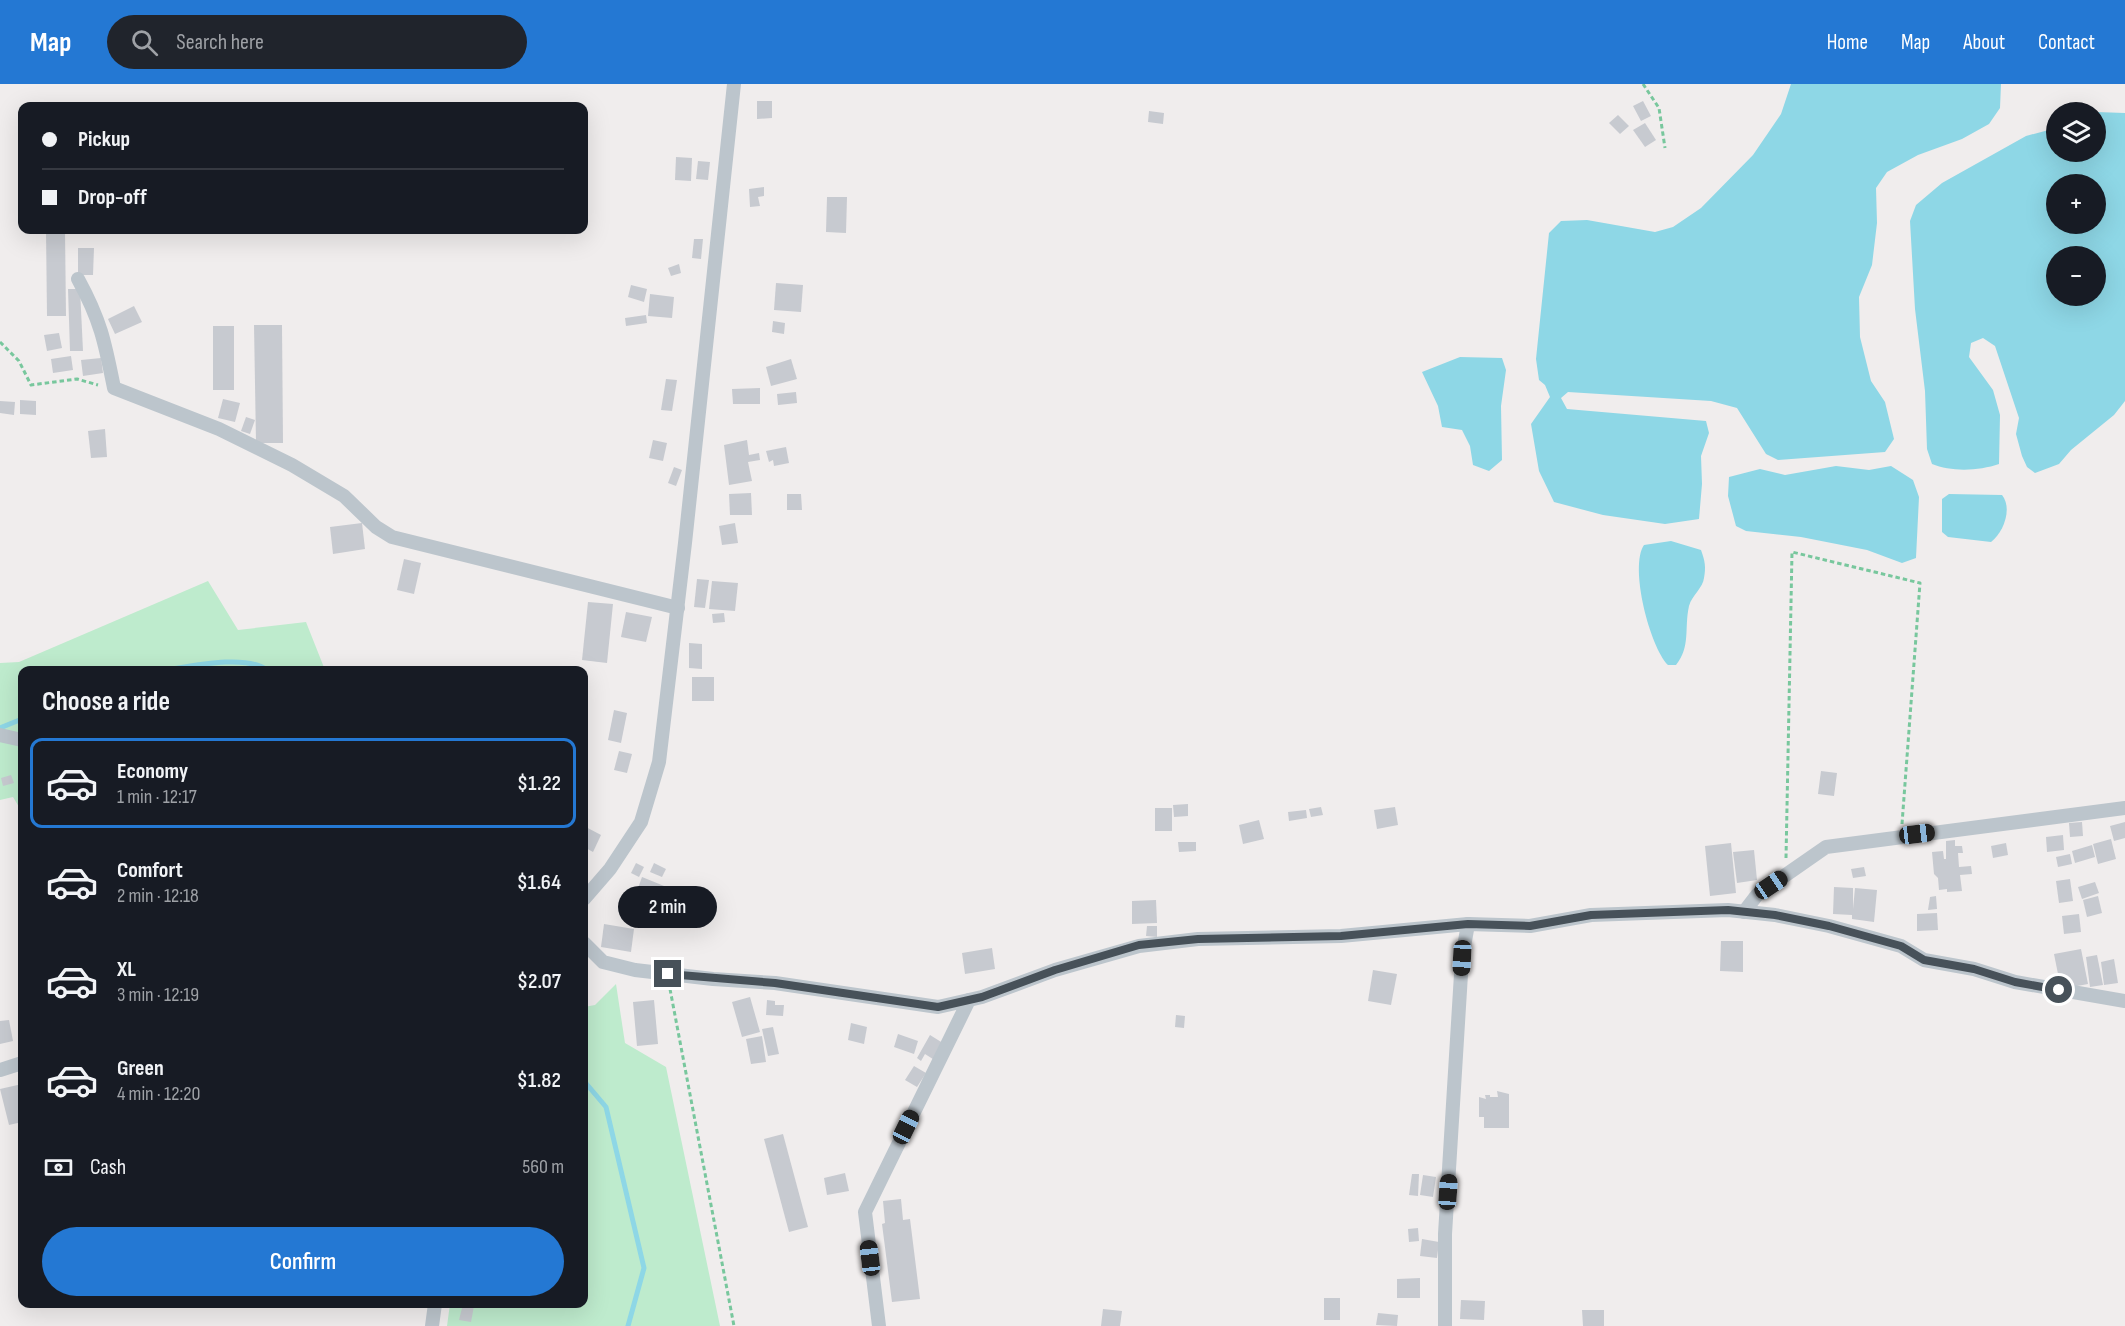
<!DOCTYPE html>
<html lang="en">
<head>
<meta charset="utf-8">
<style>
	:root { --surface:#171b24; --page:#20242c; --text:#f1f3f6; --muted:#9ea1a6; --line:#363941; --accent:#2478d3 }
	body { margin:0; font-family:"Sofia Sans Condensed",sans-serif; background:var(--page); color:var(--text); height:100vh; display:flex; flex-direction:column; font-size:22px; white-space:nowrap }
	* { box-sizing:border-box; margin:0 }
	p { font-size:20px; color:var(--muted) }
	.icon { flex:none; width:33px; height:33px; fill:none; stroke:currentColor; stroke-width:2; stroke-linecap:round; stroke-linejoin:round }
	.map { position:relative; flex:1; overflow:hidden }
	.panel { position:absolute; left:18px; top:582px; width:570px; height:642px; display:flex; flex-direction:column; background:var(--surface); border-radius:12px; box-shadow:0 6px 24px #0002 }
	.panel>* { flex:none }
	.top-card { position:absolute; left:18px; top:18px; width:570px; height:132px; border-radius:12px; box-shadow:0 6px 24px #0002; display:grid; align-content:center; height:132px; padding:0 24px; background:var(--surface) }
	.tools { position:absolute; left:2046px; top:18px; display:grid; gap:12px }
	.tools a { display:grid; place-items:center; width:60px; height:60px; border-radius:50%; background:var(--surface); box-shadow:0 6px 24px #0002; font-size:30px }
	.end { position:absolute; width:27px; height:27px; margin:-14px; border:8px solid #475159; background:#fff; box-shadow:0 0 0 3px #fff }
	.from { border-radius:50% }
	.bubble { position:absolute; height:42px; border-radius:21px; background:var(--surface); box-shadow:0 6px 24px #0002; font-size:20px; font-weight:600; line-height:42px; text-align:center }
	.car { position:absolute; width:18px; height:36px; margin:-18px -9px; border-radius:8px; box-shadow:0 0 4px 2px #0007; background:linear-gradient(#222 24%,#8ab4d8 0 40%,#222 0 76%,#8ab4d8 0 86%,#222 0) }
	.top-card b { display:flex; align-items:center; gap:21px; height:57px; font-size:22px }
	.top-card b+b { border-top:2px solid var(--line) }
	.top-card i { width:15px; height:15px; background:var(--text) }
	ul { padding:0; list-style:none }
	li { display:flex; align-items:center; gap:18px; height:90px; margin:0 12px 9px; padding:0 12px; border:3px solid transparent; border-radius:12px }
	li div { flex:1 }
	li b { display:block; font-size:22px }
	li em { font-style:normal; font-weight:600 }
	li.current { border-color:var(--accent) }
	li>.icon { width:54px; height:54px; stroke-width:1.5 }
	h2 { padding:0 24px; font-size:27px; line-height:72px }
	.pay { display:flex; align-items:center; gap:15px; height:66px; padding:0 24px; font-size:22px }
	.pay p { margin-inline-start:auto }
	.action { display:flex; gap:12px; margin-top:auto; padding:12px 24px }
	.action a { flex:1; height:69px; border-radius:36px; background:var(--accent); color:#fff; font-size:24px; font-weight:600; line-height:69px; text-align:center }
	header { display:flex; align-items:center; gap:36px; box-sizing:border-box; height:84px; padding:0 30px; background:var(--accent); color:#fff }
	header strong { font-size:28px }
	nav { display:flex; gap:33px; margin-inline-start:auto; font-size:21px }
	.search { width:420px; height:54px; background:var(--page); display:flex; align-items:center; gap:15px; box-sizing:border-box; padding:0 21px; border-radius:33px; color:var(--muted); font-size:22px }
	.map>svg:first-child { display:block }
</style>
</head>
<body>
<header>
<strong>Map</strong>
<div class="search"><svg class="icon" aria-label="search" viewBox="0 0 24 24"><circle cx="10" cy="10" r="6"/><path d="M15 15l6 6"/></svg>Search here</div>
<nav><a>Home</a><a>Map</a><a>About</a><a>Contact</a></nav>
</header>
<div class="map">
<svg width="2125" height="1242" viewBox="0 0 2125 1242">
	<rect width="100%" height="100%" fill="#f0eded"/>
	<!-- green -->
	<g fill="#beebcd">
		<polygon points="208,497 238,546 306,538 325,586 22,586 22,728 13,713 0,716 0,579 19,578"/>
		<polygon points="616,900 625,959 666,983 720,1242 447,1242 450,1220 584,1220 584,923 595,921"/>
	</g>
	<!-- water -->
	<g fill="#8ed7e6" fill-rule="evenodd">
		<polygon points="1791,0 2001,0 2000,24 1989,40 1962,55 1918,71 1887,88 1876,104 1877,139 1872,181 1859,213 1860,253 1871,297 1885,318 1894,355 1885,368 1778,376 1766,370 1737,324 1711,317 1568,308 1561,314 1567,325 1706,337 1709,349 1701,372 1702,400 1699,435 1665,440 1603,431 1554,418 1539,387 1531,340 1550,313 1545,301 1539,296 1536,275 1549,149 1561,137 1587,136 1655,148 1673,143 1701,124 1753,71 1781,30"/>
		<path d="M2095 28H2096L2125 29V317L2114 331 2071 366 2059 380 2035 389 2027 383 2022 372 2016 350 2019 334 1995 262 1983 254 1971 259 1969 273 1993 306 2000 331 1999 380C1979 387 1951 388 1932 380L1927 365 1925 307 1915 225 1910 137 1916 121 1942 99 2026 52 2056 44V68H2096ZM2056 100H2096V140H2056ZM2096 172V212H2056V172Z"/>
		<polygon points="1460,273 1502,274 1506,286 1501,322 1502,376 1489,387 1473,381 1470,362 1462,346 1442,343 1438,322 1422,288"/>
		<polygon points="1836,382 1869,386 1891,382 1913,396 1919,413 1916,474 1902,479 1867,466 1801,453 1746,447 1736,442 1728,412 1729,393 1760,385 1785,391"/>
		<path d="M1949 410 2002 411C2013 425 2003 449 1991 458L1948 453 1942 448V415Z"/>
		<path d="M1671 457 1701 466C1705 477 1706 483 1704 494 1703 504 1692 511 1689 522 1684 545 1691 562 1676 581H1668C1650 563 1629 483 1644 461Z"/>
	</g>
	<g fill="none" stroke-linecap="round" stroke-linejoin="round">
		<!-- stream -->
		<g stroke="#8ed7e6" stroke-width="5">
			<path d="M167 586C192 582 246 570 267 586"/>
			<polyline points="0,644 22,635"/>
			<polyline points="584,997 606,1023 644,1184 628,1242"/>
		</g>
	</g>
	<!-- building -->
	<g fill="#c7cad0">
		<polygon points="757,17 772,17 772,34 757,35"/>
		<polygon points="1643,17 1651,32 1641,37 1633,22"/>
		<polygon points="1149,27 1164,29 1163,40 1148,38"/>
		<polygon points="1618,31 1629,42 1620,50 1609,39"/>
		<polygon points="1645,39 1656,56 1645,63 1633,46"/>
		<polygon points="676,73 692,74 691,97 675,96"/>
		<polygon points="698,77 710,78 708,96 696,95"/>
		<polygon points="764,103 764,112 758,113 760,122 750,123 749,105"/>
		<polygon points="827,113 847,113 846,149 826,148"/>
		<polygon points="46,146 65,146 66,232 47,232"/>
		<polygon points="694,155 703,155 701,175 692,174"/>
		<polygon points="78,164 94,164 93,191 78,191"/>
		<polygon points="679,180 681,189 671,192 668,184"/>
		<polygon points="776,199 803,201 801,228 774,226"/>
		<polygon points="631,201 647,205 644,218 628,213"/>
		<polygon points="68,205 80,205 83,267 70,267"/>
		<polygon points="650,210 674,213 672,234 648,232"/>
		<polygon points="134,222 142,238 115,250 108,235"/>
		<polygon points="646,231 647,239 626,242 625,234"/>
		<polygon points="773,237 785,239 784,250 772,248"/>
		<polygon points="254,241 282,241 283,359 256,359"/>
		<rect x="213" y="242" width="21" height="64"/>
		<polygon points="59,249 62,264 47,267 44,251"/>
		<polygon points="71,272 73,286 53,289 51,275"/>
		<polygon points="101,274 103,289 83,292 81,276"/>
		<polygon points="791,275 797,295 771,302 766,283"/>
		<polygon points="666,295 677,296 672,327 661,326"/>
		<polygon points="760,304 760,320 733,320 732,305"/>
		<polygon points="796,308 797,319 778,321 777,310"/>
		<polygon points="223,315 240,319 235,338 218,334"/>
		<polygon points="20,316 36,317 36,331 20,330"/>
		<polygon points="0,317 15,318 14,331 0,329"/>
		<polygon points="246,333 255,336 250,350 241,347"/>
		<polygon points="105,345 107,373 91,374 88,347"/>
		<polygon points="653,356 667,359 663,377 649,374"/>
		<polygon points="747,356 749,371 759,369 760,376 748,378 752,397 729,401 724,361"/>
		<polygon points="786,363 789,379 774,382 773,376 769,378 766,367"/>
		<polygon points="674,383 682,386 676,402 668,399"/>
		<polygon points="751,409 752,431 730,431 729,410"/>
		<polygon points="787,410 801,410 802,426 787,426"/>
		<polygon points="362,439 365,465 333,470 330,443"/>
		<polygon points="735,439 738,459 722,461 719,442"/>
		<polygon points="404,475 421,479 414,510 397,506"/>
		<polygon points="697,495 709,496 705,524 694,523"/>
		<polygon points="712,497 738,499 735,527 709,525"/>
		<polygon points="588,518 613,520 607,579 582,576"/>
		<polygon points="626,528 652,533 646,558 621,553"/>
		<polygon points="724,529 725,538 713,539 712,530"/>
		<polygon points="689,559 702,560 702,585 689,584"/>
		<rect x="692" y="593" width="22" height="24"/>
		<polygon points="614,626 627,629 621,659 608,656"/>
		<polygon points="619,667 632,670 627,689 614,686"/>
		<polygon points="1821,687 1837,689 1834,712 1818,710"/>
		<polygon points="11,691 14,699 3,702 1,694"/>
		<polygon points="1188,720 1188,732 1174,733 1173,721"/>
		<polygon points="1321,723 1323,731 1311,733 1309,725"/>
		<polygon points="1395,723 1398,741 1377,745 1374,726"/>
		<rect x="1155" y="724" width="17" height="23"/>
		<polygon points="1306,726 1307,734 1289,737 1288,728"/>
		<polygon points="1259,736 1264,755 1243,760 1239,741"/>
		<polygon points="2082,738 2083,752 2070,753 2069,739"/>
		<polygon points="2125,738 2125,754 2114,757 2110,742"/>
		<polygon points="584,742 601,751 593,768 584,763"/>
		<polygon points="2063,751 2064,766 2047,768 2046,753"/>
		<polygon points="2111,755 2116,775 2098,780 2093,760"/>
		<polygon points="1955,756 1955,762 1962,762 1963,769 1958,769 1959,783 1971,782 1972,790 1960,791 1962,807 1947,808 1947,805 1939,806 1938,794 1934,790 1932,768 1943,767 1944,775 1946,775 1946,757"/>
		<polygon points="1178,758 1196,758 1196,767 1179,768"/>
		<polygon points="1731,759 1736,809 1710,812 1705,762"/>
		<polygon points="2006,759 2008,771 1993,774 1991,762"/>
		<polygon points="2092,761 2095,773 2075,779 2072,767"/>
		<polygon points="1754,766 1757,796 1737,799 1733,768"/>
		<polygon points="2070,770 2072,780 2058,783 2056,773"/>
		<polygon points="636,779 644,783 639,793 631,789"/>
		<polygon points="654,779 666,785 662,793 650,788"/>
		<polygon points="1864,783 1866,792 1853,794 1851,785"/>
		<polygon points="642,793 669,804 658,834 631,824"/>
		<polygon points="2070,795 2073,817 2059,819 2056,797"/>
		<polygon points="2095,798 2099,809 2082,815 2078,803"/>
		<polygon points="1834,803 1853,804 1853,825 1855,804 1877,806 1874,838 1852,835 1852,831 1833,830"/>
		<polygon points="1936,812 1937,825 1928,826 1930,813"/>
		<polygon points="2098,812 2102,829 2087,833 2083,816"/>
		<polygon points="1156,816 1157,839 1132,840 1132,817"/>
		<polygon points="1937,829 1938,846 1917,847 1917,830"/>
		<polygon points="2079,830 2081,848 2064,850 2062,832"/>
		<polygon points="604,840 634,845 631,868 601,863"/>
		<polygon points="1147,842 1157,842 1157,853 1146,852"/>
		<polygon points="1721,857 1743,857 1743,888 1720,887"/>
		<polygon points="992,864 995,885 965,890 962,869"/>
		<polygon points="2081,865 2088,900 2061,905 2054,870"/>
		<polygon points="2097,871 2103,901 2090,903 2086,873"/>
		<polygon points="2114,875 2118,899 2104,901 2101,878"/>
		<polygon points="1373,886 1397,890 1391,921 1368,917"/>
		<polygon points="750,913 760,948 742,953 732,918"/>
		<polygon points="654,916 658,960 637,962 633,918"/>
		<polygon points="767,916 775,917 775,921 784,921 783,932 766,931"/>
		<polygon points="1176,931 1185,932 1184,944 1175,943"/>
		<polygon points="9,936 13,957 0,960 0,937"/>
		<polygon points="851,939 867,943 864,960 848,956"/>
		<polygon points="773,943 779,970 768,972 762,945"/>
		<polygon points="898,950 918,957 914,970 894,963"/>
		<polygon points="930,951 946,961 936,977 925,970 921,977 917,974"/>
		<polygon points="762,952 766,978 751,980 746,955"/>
		<polygon points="914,982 926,989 917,1003 905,996"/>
		<polygon points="22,1000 22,1038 9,1041 0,1005"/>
		<polygon points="1497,1007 1509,1010 1509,1044 1484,1044 1484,1033 1479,1033 1479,1013 1486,1015 1485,1011 1490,1011 1490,1013 1498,1013"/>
		<polygon points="783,1050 808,1143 789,1148 764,1055"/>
		<polygon points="845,1089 849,1107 827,1111 824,1094"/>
		<polygon points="1412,1090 1419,1090 1418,1112 1409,1111"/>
		<polygon points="1423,1091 1436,1093 1433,1113 1420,1111"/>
		<polygon points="901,1115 903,1136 910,1135 920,1215 892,1218 882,1140 885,1139 883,1117"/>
		<polygon points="1418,1144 1419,1157 1409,1158 1408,1145"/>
		<polygon points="1422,1155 1439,1158 1437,1174 1420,1172"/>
		<polygon points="1420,1194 1420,1214 1397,1214 1397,1195"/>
		<rect x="1324" y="1214" width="16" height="22"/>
		<polygon points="1461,1216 1485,1217 1484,1236 1460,1235"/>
		<polygon points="463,1220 474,1222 471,1238 459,1236"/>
		<polygon points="1103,1225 1122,1227 1120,1242 1101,1242"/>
		<polygon points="1582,1226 1604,1226 1604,1242 1583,1242"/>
		<polygon points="1378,1229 1398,1231 1397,1242 1376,1241"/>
	</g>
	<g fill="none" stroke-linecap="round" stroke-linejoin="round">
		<!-- path -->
		<g stroke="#78c79d" stroke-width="3" stroke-dasharray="4.5 3" stroke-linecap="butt">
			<polyline points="1643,0 1659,24 1665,64"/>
			<polyline points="0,258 19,277 31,301 77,295 98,301"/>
			<polyline points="1786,774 1792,468 1920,499 1902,740"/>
			<polyline points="670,905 734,1242"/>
		</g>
		<!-- minor -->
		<g stroke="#bcc5cc" stroke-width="14">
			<path d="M78 195C101 237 105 259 114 304L219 345 292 381 344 412 376 443 392 453 678 524"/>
			<polyline points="0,651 22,656"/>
			<polyline points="584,815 610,785 641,738 659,678 685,459 734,0"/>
			<polyline points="1744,828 1757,811 1826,763 2125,724"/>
			<polyline points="584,859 603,878 635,886 713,895 775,899 938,923 982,913 1055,886 1139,862 1198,855 1341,852 1468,840 1530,842 1591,831 1728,826 1775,831 1829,842 1901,862 1924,876 1974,885 2015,898 2125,917"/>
			<polyline points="0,986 22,979"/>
			<polyline points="432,1242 435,1220"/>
			<polyline points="879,1242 865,1128 969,916"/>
			<polyline points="1445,1242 1445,1150 1462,874 1468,840"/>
		</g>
	</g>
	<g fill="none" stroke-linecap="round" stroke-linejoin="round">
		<!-- route -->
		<polyline stroke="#475159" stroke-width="8" points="668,890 775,899 938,923 982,913 1055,886 1139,861 1198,855 1341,852 1468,840 1530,842 1591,831 1728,826 1775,831 1829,842 1901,862 1924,876 1974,885 2015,898 2059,906"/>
	</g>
</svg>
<div class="tools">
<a><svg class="icon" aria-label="layers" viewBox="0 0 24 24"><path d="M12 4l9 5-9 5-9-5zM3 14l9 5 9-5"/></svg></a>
<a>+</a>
<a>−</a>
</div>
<i class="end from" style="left:2059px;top:906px"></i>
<i class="end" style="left:668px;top:890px"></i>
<div class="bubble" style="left:618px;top:802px;width:99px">2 min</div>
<i class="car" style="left:1917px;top:750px;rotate:83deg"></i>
<i class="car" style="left:1771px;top:801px;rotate:56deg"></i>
<i class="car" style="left:1462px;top:874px;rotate:183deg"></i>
<i class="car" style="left:906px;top:1043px;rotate:26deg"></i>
<i class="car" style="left:1448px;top:1108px;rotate:4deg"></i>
<i class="car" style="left:870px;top:1174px;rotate:353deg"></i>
<div class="top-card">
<b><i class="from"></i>Pickup</b>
<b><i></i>Drop-off</b>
</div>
<section class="panel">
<h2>Choose a ride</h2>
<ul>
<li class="current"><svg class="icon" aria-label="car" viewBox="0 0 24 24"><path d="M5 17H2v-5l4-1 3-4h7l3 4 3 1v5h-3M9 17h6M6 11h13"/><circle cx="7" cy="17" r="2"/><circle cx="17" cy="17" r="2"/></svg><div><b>Economy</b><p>1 min · 12:17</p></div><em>$1.22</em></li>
<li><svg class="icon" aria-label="car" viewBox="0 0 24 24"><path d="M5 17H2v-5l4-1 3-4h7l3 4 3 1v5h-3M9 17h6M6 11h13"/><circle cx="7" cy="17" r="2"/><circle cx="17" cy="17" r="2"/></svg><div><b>Comfort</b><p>2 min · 12:18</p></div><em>$1.64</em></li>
<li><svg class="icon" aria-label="car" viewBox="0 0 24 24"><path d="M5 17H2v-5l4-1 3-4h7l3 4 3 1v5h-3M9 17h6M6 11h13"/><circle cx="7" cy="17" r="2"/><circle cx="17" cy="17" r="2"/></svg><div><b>XL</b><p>3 min · 12:19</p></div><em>$2.07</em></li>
<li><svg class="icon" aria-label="car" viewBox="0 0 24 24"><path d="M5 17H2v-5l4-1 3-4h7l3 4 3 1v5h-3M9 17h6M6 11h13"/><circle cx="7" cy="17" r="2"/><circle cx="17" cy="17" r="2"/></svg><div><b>Green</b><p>4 min · 12:20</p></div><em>$1.82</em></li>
</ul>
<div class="pay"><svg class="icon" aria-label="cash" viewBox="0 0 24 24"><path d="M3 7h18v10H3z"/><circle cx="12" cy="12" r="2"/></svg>Cash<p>560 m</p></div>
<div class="action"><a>Confirm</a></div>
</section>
</div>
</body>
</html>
